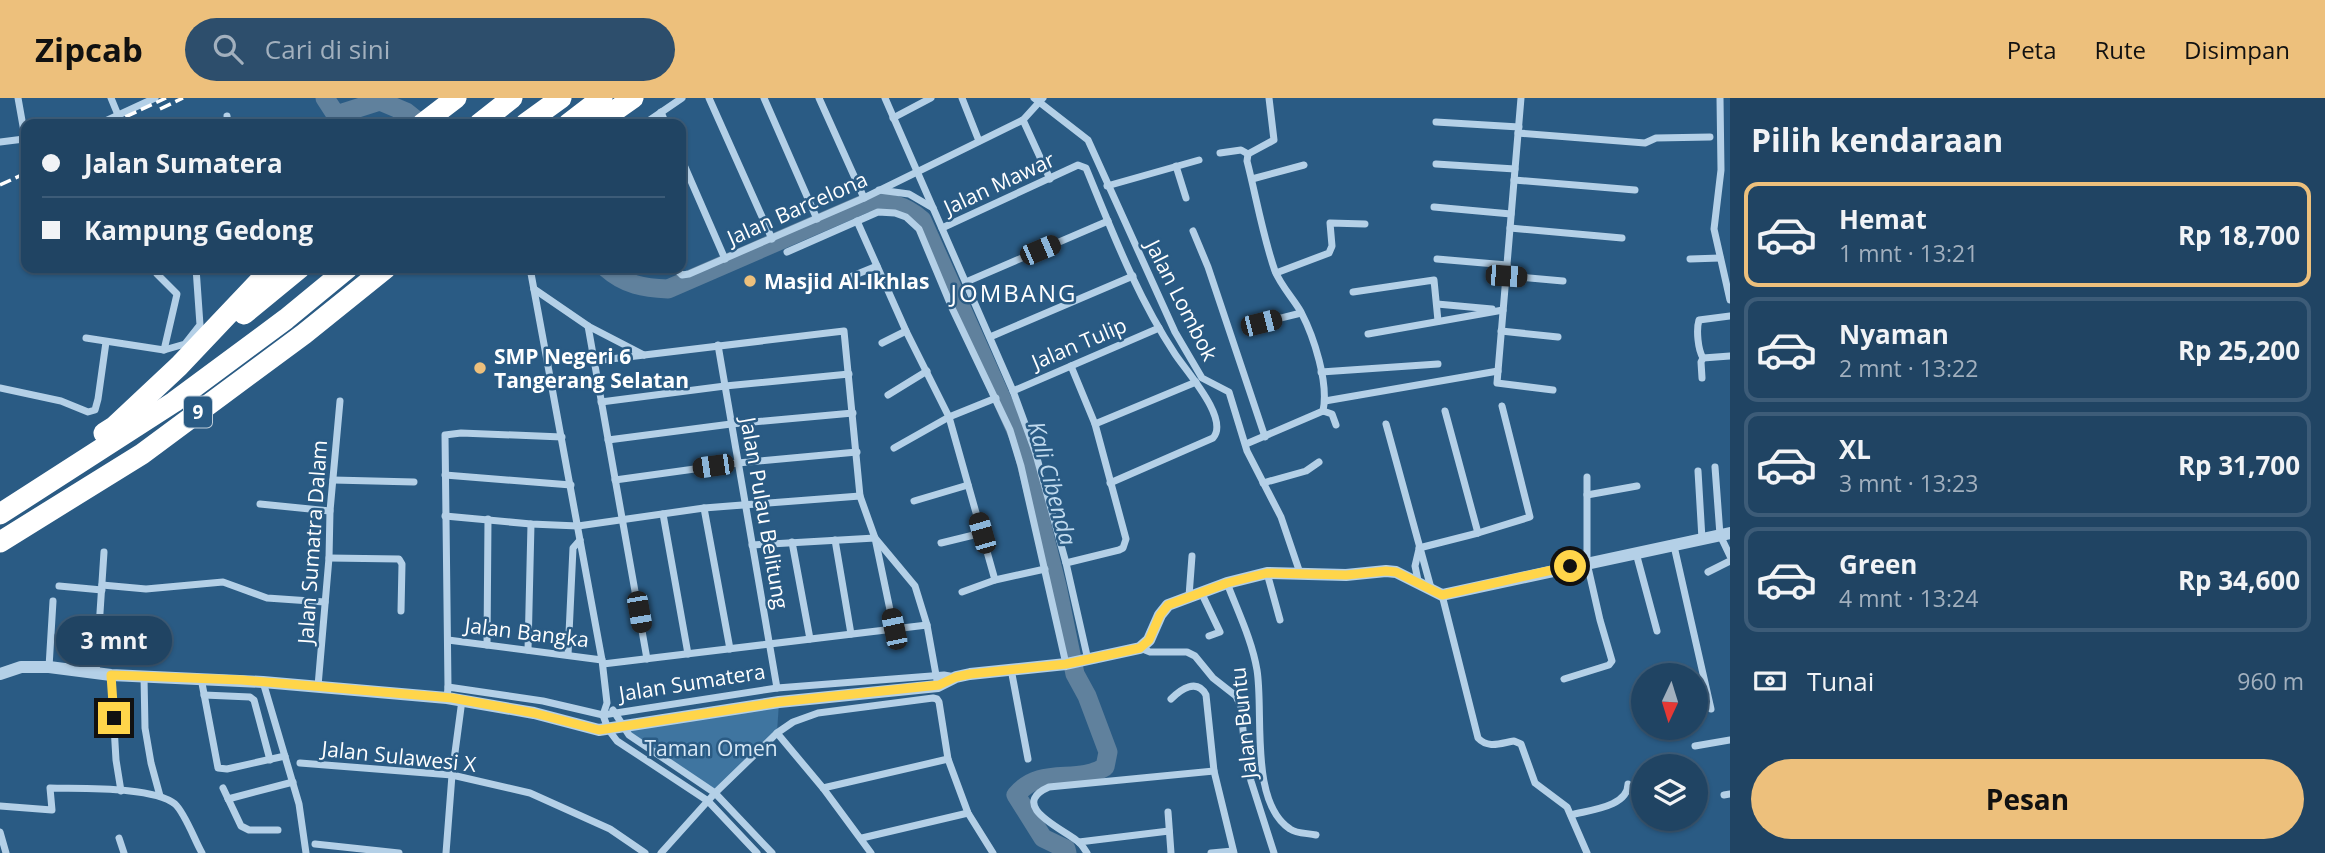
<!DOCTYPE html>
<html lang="id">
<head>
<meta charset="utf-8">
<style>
	:root { --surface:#204463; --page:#2d4e6c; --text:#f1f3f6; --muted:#a2b0be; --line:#3d5c78; --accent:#edc07c }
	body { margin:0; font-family:"Open Sans",sans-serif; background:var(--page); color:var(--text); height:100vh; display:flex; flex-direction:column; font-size:26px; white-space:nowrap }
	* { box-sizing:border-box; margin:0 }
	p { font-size:23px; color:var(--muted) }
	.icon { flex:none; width:38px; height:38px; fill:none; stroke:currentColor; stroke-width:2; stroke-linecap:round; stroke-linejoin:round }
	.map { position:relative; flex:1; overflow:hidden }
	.drawer { display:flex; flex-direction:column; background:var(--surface); width:595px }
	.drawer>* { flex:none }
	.banner { position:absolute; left:21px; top:21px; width:665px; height:154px; border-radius:14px; box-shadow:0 2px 5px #0004,0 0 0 2px var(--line); display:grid; align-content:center; height:154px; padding:0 21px; background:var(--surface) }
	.needle { width:46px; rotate:184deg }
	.buttons { position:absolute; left:1631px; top:565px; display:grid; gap:14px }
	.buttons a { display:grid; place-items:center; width:77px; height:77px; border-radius:50%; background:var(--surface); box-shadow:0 2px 5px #0004,0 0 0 2px var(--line); font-size:35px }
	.end { position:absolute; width:32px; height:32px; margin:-16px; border:9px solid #ffd54a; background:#111; box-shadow:0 0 0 4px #111 }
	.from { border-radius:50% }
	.bubble { position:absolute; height:49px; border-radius:24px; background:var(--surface); box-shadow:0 2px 5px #0004,0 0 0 2px var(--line); font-size:23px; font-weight:700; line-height:49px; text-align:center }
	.car { position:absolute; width:21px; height:42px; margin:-21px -10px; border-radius:9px; box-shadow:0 0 5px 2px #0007; background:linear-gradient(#222 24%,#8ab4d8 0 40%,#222 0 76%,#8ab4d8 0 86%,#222 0) }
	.banner b { display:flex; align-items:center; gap:24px; height:66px; font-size:26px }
	.banner b+b { border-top:2px solid var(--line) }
	.banner i { width:18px; height:18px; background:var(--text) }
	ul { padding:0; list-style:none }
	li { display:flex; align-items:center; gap:21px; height:105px; margin:0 14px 10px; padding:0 7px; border:4px solid var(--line); border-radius:14px }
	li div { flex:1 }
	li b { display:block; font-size:26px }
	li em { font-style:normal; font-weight:700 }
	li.selected { border-color:var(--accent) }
	li>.icon { width:63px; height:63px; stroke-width:1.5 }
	h2 { padding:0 21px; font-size:32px; line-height:84px }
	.pay { display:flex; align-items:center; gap:18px; height:77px; padding:0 21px; font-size:26px }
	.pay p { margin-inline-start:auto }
	.primary-button { display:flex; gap:14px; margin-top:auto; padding:14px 21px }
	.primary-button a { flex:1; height:80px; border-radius:42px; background:var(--accent); color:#111; font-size:28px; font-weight:700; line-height:80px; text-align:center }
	header { display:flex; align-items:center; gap:42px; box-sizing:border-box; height:98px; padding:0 35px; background:var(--accent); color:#111 }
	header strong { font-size:33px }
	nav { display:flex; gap:38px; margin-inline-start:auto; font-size:24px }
	.search { width:490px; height:63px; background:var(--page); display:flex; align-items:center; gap:18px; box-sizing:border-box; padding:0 24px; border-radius:38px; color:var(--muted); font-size:26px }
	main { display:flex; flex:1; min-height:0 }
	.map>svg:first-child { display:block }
</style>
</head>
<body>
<header>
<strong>Zipcab</strong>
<div class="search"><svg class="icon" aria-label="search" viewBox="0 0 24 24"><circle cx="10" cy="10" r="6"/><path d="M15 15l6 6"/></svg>Cari di sini</div>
<nav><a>Peta</a><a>Rute</a><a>Disimpan</a></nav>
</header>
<main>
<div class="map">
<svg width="1730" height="755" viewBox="0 0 1730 755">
	<rect width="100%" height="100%" fill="#2a5b84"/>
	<!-- green -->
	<polygon fill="#3f75a0" points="779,604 777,635 715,695 621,628"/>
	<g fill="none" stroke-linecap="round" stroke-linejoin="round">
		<!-- river -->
		<g stroke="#60819d" stroke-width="19">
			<polyline points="325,0 336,17 380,3 406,14 421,26"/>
			<path d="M606 170C625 187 644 190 668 191L866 105C888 103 905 107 922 122L1021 344 1057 488 1075 576 1087 598 1108 654 1105 669C1076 687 1041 667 1016 697L1043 740 1066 751 1067 755"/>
		</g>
		<!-- minor -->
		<g stroke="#b4d0e7" stroke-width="7">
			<polyline points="18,0 26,45"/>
			<polyline points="111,0 118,17"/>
			<polyline points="709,0 772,141"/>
			<polyline points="764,0 817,121"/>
			<polyline points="819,0 864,100"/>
			<polyline points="885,0 1013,293 1035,353 1066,465 1088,562"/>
			<polyline points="962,0 979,43"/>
			<polyline points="1034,0 1088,42 1175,234 1202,280 1229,294 1247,353 1281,419 1300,475"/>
			<polyline points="1521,0 1497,285 1553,292"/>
			<polyline points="1720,0 1721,72 1714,131 1730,202"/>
			<polyline points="661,14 666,26"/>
			<polyline points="227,18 228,26"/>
			<polyline points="893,20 931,0"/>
			<polyline points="1023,22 1050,81"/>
			<polyline points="1436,24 1519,29"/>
			<polyline points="99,26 155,0"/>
			<polyline points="644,26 682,0"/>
			<polyline points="1518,35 1645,45 1656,40 1710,39"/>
			<polyline points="0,44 24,41"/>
			<polyline points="1220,55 1241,52 1248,56"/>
			<path d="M1248 56 1247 63C1256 98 1263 139 1275 173 1281 188 1293 200 1301 214 1314 239 1329 285 1323 313"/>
			<polyline points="1248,56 1274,42 1269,0"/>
			<polyline points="681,60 725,161"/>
			<polyline points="1436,66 1515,71"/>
			<polyline points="1176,68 1186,100"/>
			<polyline points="1252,81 1304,67"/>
			<polyline points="1514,82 1635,92"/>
			<polyline points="1107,88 1199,62"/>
			<polyline points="879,92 909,96 933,110"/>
			<polyline points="1434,109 1511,116"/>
			<polyline points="857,123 906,233 949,319 995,482"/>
			<path d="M942 130 1078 67 1086 70C1112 133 1137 199 1175 256 1186 273 1230 321 1213 340L1110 385"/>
			<polyline points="1510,130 1622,140"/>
			<polyline points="1193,133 1208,169 1265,339"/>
			<polyline points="787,154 878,114 895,115 906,119 919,131 952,210 1010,332 1021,368 1066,566"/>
			<polyline points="1437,161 1507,167"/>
			<polyline points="1690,161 1720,160"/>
			<polyline points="530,170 602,562 607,605 603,617 608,631 617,643 708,703 757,755"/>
			<polyline points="675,170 682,177 689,176 864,100 1023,22 1043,0"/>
			<polyline points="1276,175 1329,155 1332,148 1330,125 1365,126"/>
			<polyline points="157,176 177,196 164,252"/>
			<polyline points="1506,178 1563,183"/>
			<polyline points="850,179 877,168"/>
			<polyline points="966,184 1108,123"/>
			<polyline points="534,191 588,228 644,257"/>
			<polyline points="1353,194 1434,182 1438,223"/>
			<polyline points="1437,206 1492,211"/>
			<polyline points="1261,225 1301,215"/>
			<polyline points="588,228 647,561"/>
			<polyline points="1501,233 1558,239"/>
			<polyline points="1368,236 1503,212"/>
			<polyline points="990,239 1133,178"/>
			<polyline points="86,240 164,252 185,246 200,227 196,170"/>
			<polyline points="882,245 906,233"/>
			<polyline points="718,247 777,590"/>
			<polyline points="1703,260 1730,258"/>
			<polyline points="594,263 844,233 860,398 875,440 915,488 927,527 938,588"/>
			<polyline points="1321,274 1438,266"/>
			<path d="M1702 280 1701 264 1703 260C1698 252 1696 232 1699 222L1730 218"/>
			<polyline points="0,290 61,303 88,314 95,312 98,301 106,244"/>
			<polyline points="1013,293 1159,230"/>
			<polyline points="888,297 927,273"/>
			<polyline points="1325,303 1498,273"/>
			<polyline points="601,304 725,288 849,276"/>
			<polyline points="1323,313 1332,316 1336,327"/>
			<polyline points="1445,313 1478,435"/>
			<polyline points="1095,326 1196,284"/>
			<polyline points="1386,326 1431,490"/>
			<polyline points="608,342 731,326 853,315"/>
			<polyline points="1246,346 1323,313"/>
			<polyline points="894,350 949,319 996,300"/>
			<polyline points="1715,369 1720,437 1730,458"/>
			<polyline points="1698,373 1702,441"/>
			<polyline points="445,377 571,387"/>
			<polyline points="333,382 414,384"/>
			<polyline points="615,382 738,365 857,354"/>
			<polyline points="1263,385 1306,373 1319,364"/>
			<polyline points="1587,397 1637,388"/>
			<polyline points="914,403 968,387"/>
			<polyline points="260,406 330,413"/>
			<polyline points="704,410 730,551"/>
			<polyline points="663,416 688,556"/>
			<polyline points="445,418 531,426 578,428 704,410 860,398"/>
			<polyline points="835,442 851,536"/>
			<polyline points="792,444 810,541"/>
			<polyline points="941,445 982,435"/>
			<polyline points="752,447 875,440 894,531"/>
			<polyline points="1674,448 1711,611"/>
			<polyline points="1419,450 1478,435 1530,419 1502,308"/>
			<polyline points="1419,451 1415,468 1419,487"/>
			<polyline points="1636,455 1657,533"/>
			<polyline points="329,460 399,461 402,466 401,513"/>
			<polyline points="1066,465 1119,452 1123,450 1126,441 1095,326 1071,268"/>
			<polyline points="1708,474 1730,463"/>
			<polyline points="1267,475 1280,522"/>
			<path d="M1227 485C1238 514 1252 542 1257 572 1264 615 1249 704 1290 731 1297 736 1308 735 1316 737"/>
			<polyline points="102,487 146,491 223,484 267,500 325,504"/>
			<polyline points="59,488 102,492"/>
			<polyline points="962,494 995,482 1045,471"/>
			<polyline points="1201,494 1220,534 1209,538"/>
			<path d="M1442 497 1478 640C1488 651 1501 645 1514 643L1521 646 1535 685 1567 709 1587 755"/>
			<polyline points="1189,498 1192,458"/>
			<polyline points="448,542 602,562"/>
			<polyline points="487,547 488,421"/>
			<polyline points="1140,550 1150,554 1187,554 1195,558 1213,580 1236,598 1241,609 1245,655 1251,683 1274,755"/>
			<polyline points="528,552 531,426"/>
			<polyline points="568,557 573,450 580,442"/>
			<polyline points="603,566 927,527"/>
			<polyline points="49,569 53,503"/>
			<polyline points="1011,571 1028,661"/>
			<polyline points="96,575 104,454"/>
			<polyline points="111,577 116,662 121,693"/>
			<polyline points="144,579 145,630 151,665 160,698"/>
			<polyline points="201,580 218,670 227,671 285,658"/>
			<polyline points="1564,581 1609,567 1612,563 1600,522 1587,465 1587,379"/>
			<polyline points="263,584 299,706 306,755"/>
			<polyline points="318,588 329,460 330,413 340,303"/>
			<polyline points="448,589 445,337 461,335 562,339"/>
			<polyline points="204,597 250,599 254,602 270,662"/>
			<polyline points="447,600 448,589 543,603 603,617 777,590 944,577 955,579"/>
			<path d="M1171 601C1181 591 1197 580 1206 597L1214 673 1234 755"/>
			<polyline points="613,612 629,637 715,695 772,755"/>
			<polyline points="777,635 823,690 871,755"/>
			<polyline points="1695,648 1730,642"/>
			<polyline points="300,665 452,677 530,695 610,731 645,755"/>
			<polyline points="223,690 241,728 249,732 278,732"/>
			<polyline points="823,690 948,661"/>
			<polyline points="1724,697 1730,696"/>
			<polyline points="228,701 293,684"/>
			<path d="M0 708 52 712 50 690C79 691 153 688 175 706 185 715 195 743 202 755"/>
			<polyline points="1168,714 1171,755"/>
			<path d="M1571 717C1589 712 1628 709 1628 686"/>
			<polyline points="0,734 6,755"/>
			<polyline points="119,740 124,755"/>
			<polyline points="862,740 968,715"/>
			<polyline points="1079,744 1169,733"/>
			<polyline points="315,746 399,755"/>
			<polyline points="446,755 452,677 462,602"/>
			<polyline points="661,755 715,695 777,635 793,624 818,615 933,600 937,601 939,604 948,661 968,715 993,755"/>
			<path d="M1087 755C1084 750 1081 745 1076 742 1061 730 1008 707 1049 689L1214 673"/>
			<polyline points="1211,755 1233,753"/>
		</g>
		<!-- tertiary -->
		<polyline stroke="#b4d0e7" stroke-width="12" points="0,576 21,569 49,569 111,577 263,584 447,600 534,615 599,632 779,604 938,588 956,579 970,576 1066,566 1140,550 1149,542 1160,517 1168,507 1227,485 1267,475 1346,477 1386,473 1396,474 1442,497 1730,435"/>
		<!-- motorway -->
		<g stroke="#fff" stroke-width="21">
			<polyline points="422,26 456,0"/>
			<polyline points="479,26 512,0"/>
			<polyline points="525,26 561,0"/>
			<polyline points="568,26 602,0"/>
			<polyline points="596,26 633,0"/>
			<polyline points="244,216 300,170"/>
			<polyline points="104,335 115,328 179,268 272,170"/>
			<polyline points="0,416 174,304 286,221 348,170"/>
			<polyline points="0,444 142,356 304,236 386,170"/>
		</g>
		<!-- rail -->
		<g stroke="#fff" stroke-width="3.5" stroke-dasharray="12 5" stroke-linecap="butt">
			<polyline points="160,11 183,0"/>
			<polyline points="110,26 166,0"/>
			<polyline points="0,87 26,75"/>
		</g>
	</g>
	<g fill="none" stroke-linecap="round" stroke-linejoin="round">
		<!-- route -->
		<polyline stroke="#ffd54a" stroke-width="9" points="114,620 111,577 242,582 452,600 534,615 599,632 779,604 939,587 956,579 970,576 1066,566 1140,550 1149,542 1160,517 1168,507 1227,485 1267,475 1346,477 1386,473 1396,474 1442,497 1570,468"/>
	</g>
	<!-- markers -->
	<g fill="#edc07c" stroke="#2a5b84" stroke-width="2.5">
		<circle cx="750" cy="183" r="7"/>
		<circle cx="480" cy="270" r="7"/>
	</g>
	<g text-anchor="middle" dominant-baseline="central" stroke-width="5" stroke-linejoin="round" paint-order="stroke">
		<!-- shield labels -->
		<rect fill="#2a5b84" stroke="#bfceda" stroke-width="2" x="184" y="298.5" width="28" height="31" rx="5"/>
		<g font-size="19" font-weight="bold" fill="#fff">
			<text x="198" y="314">9</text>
		</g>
		<!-- street labels -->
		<g font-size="21" fill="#fff" stroke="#2a5b84">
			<text transform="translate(999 85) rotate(-25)">Jalan Mawar</text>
			<text transform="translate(797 110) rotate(-24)">Jalan Barcelona</text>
			<text transform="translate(1182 202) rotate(63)">Jalan Lombok</text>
			<text transform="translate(1079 245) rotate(-23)">Jalan Tulip</text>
			<text transform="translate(765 415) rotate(80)">Jalan Pulau Belitung</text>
			<text transform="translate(312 444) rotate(-86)">Jalan Sumatra Dalam</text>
			<text transform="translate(527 534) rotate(7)">Jalan Bangka</text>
			<text transform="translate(692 584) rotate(-9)">Jalan Sumatera</text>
			<text transform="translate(1243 625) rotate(-96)">Jalan Buntu</text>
			<text transform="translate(399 658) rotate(6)">Jalan Sulawesi X</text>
		</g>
		<!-- poi labels -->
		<g font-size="21" font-weight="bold" fill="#fff" stroke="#2a5b84" text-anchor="start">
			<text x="764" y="183">Masjid Al-Ikhlas</text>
			<text x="494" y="258">SMP Negeri 6<tspan x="494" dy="24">Tangerang Selatan</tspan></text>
		</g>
		<!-- park labels -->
		<g font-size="21" fill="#d7e8f6" stroke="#2a5b84">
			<text x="711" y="650">Taman Omen</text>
		</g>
		<!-- water labels -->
		<g font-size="23" font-style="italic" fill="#c0daee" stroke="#2a5b84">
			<text transform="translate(1053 385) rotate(75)">Kali Cibenda</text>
		</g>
		<!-- quarter labels -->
		<g font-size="24" letter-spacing="2" fill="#fff" stroke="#2a5b84">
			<text x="1014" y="194">JOMBANG</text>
		</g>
	</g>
</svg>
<div class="buttons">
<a><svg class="needle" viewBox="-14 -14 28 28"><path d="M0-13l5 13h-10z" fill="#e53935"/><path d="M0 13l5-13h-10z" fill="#a2b0be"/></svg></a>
<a><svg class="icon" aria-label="layers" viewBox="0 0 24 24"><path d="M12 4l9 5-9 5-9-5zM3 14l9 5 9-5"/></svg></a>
</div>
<i class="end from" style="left:1570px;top:468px"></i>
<i class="end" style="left:114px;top:620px"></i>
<div class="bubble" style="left:56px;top:518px;width:116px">3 mnt</div>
<i class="car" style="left:1040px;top:152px;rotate:67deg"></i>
<i class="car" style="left:1506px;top:178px;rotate:94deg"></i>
<i class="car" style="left:1261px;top:225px;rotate:76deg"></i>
<i class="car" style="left:713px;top:368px;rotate:262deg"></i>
<i class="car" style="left:982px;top:435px;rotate:344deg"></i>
<i class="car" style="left:639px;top:514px;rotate:170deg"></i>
<i class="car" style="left:894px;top:531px;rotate:348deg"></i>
<div class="banner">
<b><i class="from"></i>Jalan Sumatera</b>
<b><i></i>Kampung Gedong</b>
</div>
</div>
<section class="drawer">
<h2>Pilih kendaraan</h2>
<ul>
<li class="selected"><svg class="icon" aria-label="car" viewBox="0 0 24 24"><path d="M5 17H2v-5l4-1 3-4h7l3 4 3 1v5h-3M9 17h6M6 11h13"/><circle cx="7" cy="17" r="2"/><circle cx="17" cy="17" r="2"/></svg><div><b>Hemat</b><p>1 mnt · 13:21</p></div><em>Rp 18,700</em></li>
<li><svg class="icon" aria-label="car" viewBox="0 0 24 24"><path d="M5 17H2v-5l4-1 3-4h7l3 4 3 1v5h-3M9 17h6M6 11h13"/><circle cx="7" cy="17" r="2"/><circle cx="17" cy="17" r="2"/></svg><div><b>Nyaman</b><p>2 mnt · 13:22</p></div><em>Rp 25,200</em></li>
<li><svg class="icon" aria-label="car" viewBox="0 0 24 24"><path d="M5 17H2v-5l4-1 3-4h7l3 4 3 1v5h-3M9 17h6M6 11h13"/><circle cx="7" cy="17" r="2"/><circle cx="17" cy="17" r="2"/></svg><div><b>XL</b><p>3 mnt · 13:23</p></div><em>Rp 31,700</em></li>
<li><svg class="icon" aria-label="car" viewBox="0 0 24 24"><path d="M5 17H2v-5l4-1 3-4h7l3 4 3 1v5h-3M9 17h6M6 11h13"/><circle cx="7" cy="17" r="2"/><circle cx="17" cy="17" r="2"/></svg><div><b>Green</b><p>4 mnt · 13:24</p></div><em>Rp 34,600</em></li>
</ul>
<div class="pay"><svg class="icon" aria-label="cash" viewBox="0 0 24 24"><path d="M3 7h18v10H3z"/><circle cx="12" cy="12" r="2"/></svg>Tunai<p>960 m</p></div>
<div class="primary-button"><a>Pesan</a></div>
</section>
</main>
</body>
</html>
